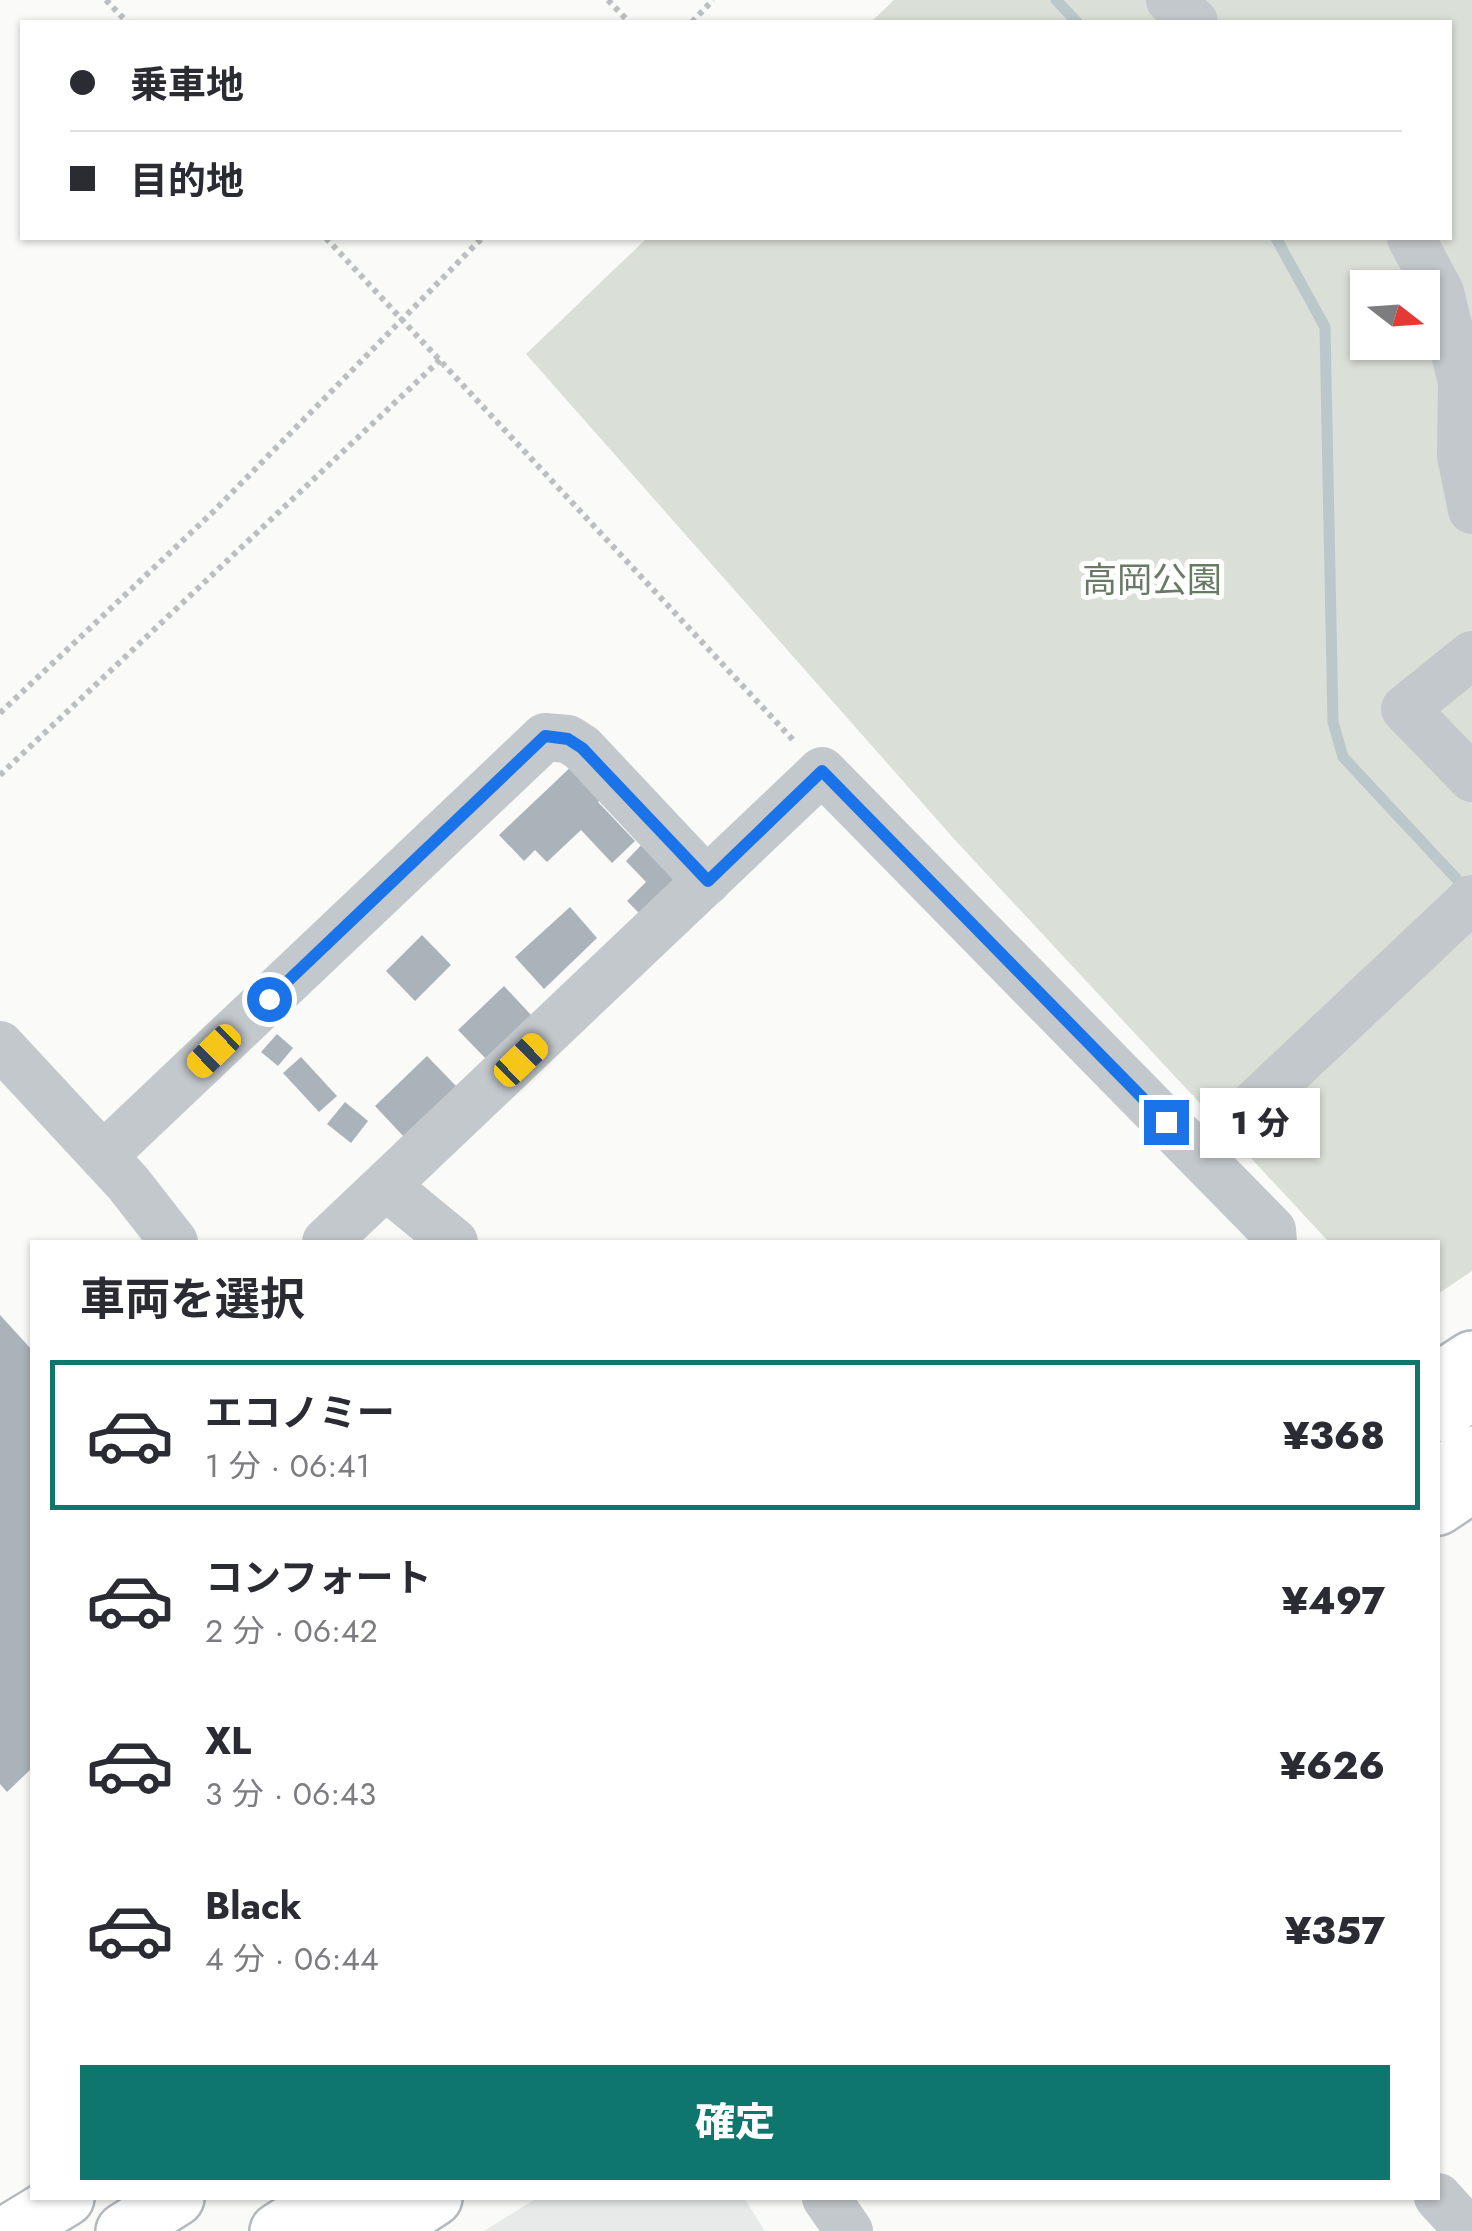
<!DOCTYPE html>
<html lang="ja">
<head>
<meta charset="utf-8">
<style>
	:root { --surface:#fff; --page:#f2f2f3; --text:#2b2b33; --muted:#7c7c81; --line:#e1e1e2; --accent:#0f766e }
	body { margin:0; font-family:Jost,"Noto Sans JP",sans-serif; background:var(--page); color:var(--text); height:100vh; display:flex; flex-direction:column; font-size:38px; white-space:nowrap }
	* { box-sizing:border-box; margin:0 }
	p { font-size:32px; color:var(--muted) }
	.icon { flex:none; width:55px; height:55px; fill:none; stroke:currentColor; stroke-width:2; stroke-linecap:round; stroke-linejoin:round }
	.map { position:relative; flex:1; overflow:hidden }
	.details { position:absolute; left:30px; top:1240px; width:1410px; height:960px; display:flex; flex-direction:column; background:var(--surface); border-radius:0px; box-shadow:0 2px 8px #0004 }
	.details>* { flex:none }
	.hud { position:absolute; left:20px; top:20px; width:1432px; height:220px; border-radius:0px; box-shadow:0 2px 8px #0004; display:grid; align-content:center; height:220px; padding:0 50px; background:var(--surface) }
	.needle { width:65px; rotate:107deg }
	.tools { position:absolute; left:1350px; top:270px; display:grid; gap:20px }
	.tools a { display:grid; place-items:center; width:90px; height:90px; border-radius:0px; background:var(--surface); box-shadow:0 2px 8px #0004; font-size:50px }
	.end { position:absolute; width:45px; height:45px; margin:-22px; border:12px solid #1a73e8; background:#fff; box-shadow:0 0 0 5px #fff }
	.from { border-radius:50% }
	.bubble { position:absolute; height:70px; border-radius:0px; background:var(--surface); box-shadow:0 2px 8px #0004; font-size:32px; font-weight:800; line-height:70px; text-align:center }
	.car { position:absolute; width:30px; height:60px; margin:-30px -15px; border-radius:12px; box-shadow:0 0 8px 2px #0007; background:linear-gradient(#f5c518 24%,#345 0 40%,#f5c518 0 76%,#345 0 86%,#f5c518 0) }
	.hud b { display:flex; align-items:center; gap:35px; height:95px; font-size:38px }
	.hud b+b { border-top:2px solid var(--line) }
	.hud i { width:25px; height:25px; background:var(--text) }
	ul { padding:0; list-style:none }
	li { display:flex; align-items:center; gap:30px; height:150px; margin:0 20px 15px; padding:0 30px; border:5px solid transparent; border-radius:0px }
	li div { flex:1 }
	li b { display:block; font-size:38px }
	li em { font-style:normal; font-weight:800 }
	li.selected { border-color:var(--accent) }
	li>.icon { width:90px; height:90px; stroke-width:1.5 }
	h2 { padding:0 50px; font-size:45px; line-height:120px }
	.cta { display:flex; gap:20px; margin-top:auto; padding:20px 50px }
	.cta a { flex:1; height:115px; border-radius:0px; background:var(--accent); color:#fff; font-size:40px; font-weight:800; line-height:115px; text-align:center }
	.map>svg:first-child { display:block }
</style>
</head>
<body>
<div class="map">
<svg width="1472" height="2231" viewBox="0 0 1472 2231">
	<rect width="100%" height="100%" fill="#fafaf8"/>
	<!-- built -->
	<polygon fill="#e8e9e9" points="537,2198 744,2198 765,2231 484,2231"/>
	<!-- green -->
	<path fill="#dadfd7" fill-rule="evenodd" d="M894 0H1472V1271L1438 1294V1242H1329L955 840 526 354 647 238H1450V22H871ZM1368 288H1422V342H1368Z"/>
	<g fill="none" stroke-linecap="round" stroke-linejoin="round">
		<!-- stream -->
		<g stroke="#bbc7cb" stroke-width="11">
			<polyline points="1056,0 1077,22"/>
			<polyline points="1276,238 1325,327 1333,722 1343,757 1466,889"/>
		</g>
	</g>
	<!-- building -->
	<g fill="#aab3b9">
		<polygon points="575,763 605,795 598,802 635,841 612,863 581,830 547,862 535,850 524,861 499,835"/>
		<polygon points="647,839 684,876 643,917 627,901 646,882 626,861"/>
		<polygon points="570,907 597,938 544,989 515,957"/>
		<polygon points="422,935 451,965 415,1001 386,971"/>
		<polygon points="504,986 532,1016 487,1060 458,1030"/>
		<polygon points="277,1034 293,1048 278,1066 261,1052"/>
		<polygon points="427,1056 457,1087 405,1138 375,1106"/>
		<polygon points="301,1057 337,1096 319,1112 283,1073"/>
		<polygon points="345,1102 368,1121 351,1143 327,1124"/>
		<polygon points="0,1315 32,1350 32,1768 7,1792 0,1784"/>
	</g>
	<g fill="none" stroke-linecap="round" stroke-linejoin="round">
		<!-- major casing -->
		<g stroke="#b5babe" stroke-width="60">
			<g id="major">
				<polyline points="1438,1414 1472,1392"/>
				<polyline points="1438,1507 1472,1484"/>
				<polyline points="334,2231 386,2198"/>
			</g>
		</g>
		<!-- highway casing -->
		<g stroke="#b4b9bd" stroke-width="60">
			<g id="highway">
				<polyline points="1438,1381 1472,1359"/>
				<polyline points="1438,1476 1472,1454"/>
				<polyline points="12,2231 66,2198"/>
				<polyline points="124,2231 176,2198"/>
				<polyline points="278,2231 330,2198"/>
				<polyline points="383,2231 434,2198"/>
			</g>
		</g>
		<!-- path -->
		<g stroke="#bbbfc2" stroke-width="6" stroke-dasharray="5 5" stroke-linecap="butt">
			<polyline points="106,0 127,22"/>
			<polyline points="608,0 629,22"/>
			<polyline points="692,22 713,0"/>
			<polyline points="326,238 794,741"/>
			<polyline points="0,713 213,512 482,238"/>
			<polyline points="0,775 440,360"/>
		</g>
		<!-- minor -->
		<g stroke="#c3c8cc" stroke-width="48">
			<polyline points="1170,0 1194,22"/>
			<polyline points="1411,238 1440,292 1462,382 1461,456 1472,510"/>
			<polyline points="1472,655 1405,709 1472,778"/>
			<polyline points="0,1045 128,1183 174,1242"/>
			<polyline points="1281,1132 1246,1112 1472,899"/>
			<polyline points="103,1156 545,737 568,739 582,748 707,881"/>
			<polyline points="387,1187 454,1242"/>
			<polyline points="326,1242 822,771 1272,1230 1273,1242"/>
			<polyline points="1438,2197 1469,2231"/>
			<polyline points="826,2198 849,2231"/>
		</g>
		<!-- major -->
		<use href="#major" stroke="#fff" stroke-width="55"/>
		<!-- highway -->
		<use href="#highway" stroke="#fff" stroke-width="55"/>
	</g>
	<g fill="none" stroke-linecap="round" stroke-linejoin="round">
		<!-- route -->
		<polyline stroke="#1a73e8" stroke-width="12" points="269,999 545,736 568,739 582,748 708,881 822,771 1166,1122"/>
	</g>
	<g text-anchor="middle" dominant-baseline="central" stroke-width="10" stroke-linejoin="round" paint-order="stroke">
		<!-- park labels -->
		<g font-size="35" fill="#687a64" stroke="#fff">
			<text x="1152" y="580">高岡公園</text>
		</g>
	</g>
</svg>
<div class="tools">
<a><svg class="needle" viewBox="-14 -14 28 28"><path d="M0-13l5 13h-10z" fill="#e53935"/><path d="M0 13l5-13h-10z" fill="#7c7c81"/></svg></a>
</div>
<i class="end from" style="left:269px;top:999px"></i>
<i class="end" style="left:1166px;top:1122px"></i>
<div class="bubble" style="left:1200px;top:1088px;width:120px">1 分</div>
<i class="car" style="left:214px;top:1051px;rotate:226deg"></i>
<i class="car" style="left:521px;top:1060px;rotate:46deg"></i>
<div class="hud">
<b><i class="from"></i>乗車地</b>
<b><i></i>目的地</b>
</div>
<section class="details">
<h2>車両を選択</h2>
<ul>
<li class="selected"><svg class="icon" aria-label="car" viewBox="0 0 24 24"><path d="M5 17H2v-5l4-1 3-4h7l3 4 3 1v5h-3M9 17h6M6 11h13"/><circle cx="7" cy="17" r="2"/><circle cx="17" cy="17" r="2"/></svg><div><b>エコノミー</b><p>1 分 · 06:41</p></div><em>¥368</em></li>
<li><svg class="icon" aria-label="car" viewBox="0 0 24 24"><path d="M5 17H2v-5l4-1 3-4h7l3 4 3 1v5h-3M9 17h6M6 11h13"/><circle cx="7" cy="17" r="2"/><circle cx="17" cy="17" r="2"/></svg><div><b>コンフォート</b><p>2 分 · 06:42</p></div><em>¥497</em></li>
<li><svg class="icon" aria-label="car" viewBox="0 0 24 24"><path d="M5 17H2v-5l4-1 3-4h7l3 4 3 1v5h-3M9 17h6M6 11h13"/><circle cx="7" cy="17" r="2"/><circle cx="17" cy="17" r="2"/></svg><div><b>XL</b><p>3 分 · 06:43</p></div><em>¥626</em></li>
<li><svg class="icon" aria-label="car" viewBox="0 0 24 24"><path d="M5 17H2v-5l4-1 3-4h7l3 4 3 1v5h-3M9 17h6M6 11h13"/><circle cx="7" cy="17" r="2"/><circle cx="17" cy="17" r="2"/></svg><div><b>Black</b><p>4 分 · 06:44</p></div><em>¥357</em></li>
</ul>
<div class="cta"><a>確定</a></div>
</section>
</div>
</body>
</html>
